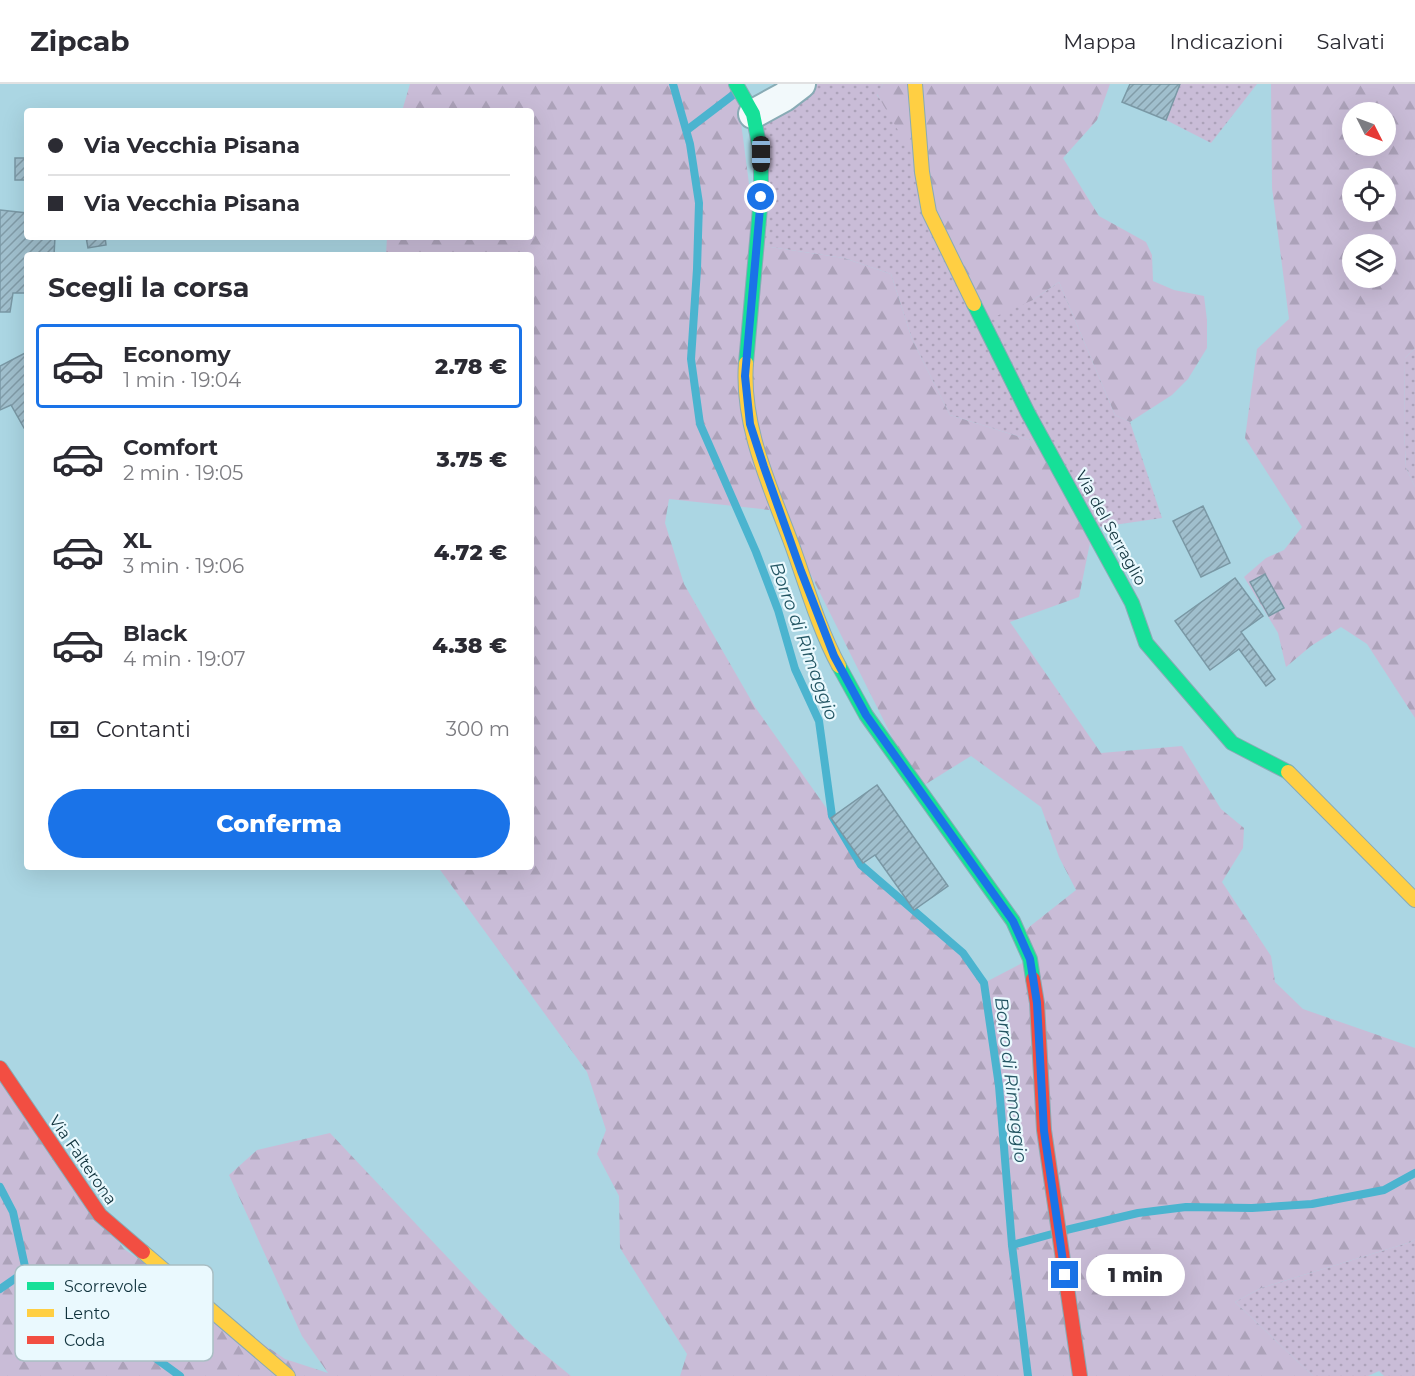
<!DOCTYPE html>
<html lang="it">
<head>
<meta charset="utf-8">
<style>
	:root { --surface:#fff; --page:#f7f7f7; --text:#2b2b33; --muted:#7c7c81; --line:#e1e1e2; --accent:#1a73e8 }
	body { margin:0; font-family:Montserrat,sans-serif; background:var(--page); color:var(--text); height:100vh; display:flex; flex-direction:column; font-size:22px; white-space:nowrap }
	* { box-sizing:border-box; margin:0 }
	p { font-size:20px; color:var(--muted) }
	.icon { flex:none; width:33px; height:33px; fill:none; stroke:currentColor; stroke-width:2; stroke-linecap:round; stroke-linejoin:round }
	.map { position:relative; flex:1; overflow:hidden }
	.sheet { position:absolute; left:24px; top:168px; width:510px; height:618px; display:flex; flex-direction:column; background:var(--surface); border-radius:6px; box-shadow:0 6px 24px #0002 }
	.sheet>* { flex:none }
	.hud { position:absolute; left:24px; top:24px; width:510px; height:132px; border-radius:6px; box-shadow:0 6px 24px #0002; display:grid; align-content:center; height:132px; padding:0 24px; background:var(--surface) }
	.needle { width:39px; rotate:132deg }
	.fabs { position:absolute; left:1342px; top:18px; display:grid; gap:12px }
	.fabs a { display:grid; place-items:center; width:54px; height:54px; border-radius:50%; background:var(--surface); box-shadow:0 6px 24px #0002; font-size:30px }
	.end { position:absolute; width:27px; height:27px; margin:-14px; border:8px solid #1a73e8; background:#fff; box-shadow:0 0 0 3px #fff }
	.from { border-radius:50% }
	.bubble { position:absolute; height:42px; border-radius:21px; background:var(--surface); box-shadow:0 6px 24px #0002; font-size:20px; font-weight:800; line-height:42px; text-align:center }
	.car { position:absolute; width:18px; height:36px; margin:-18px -9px; border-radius:8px; box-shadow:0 0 4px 2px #0007; background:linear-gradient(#222 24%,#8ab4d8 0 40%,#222 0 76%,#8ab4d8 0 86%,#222 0) }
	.hud b { display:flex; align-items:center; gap:21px; height:57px; font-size:22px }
	.hud b+b { border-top:2px solid var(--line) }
	.hud i { width:15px; height:15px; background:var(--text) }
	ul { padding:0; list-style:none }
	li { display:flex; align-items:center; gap:18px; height:84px; margin:0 12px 9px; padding:0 12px; border:3px solid transparent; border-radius:6px }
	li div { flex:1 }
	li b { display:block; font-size:22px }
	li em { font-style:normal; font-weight:800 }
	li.current { border-color:var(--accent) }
	li>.icon { width:54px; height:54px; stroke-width:1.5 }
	h2 { padding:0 24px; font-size:27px; line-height:72px }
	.pay { display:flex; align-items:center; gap:15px; height:66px; padding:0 24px; font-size:22px }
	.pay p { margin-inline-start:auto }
	.action { display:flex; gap:12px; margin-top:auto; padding:12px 24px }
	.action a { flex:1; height:69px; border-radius:36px; background:var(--accent); color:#fff; font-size:24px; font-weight:800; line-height:69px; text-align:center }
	header { display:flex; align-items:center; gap:36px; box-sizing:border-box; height:84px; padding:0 30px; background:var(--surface); border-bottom:2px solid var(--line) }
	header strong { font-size:28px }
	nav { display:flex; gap:33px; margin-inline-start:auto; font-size:21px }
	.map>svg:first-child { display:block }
</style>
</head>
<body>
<header>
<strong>Zipcab</strong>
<nav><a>Mappa</a><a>Indicazioni</a><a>Salvati</a></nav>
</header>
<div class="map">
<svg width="1415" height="1292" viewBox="0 0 1415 1292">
	<defs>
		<pattern id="grass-dots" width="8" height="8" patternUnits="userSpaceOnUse" patternTransform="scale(1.5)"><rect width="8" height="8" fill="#c9bcd7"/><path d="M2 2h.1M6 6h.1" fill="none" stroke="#aca2b9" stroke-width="1.8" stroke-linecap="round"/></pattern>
		<pattern id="forest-firs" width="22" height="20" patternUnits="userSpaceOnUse" patternTransform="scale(1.5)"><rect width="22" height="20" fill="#c9bcd7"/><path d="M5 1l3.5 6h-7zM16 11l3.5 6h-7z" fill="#aca2b9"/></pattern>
		<pattern id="building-hatch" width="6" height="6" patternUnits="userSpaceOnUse" patternTransform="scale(1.5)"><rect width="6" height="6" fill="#a0bfcd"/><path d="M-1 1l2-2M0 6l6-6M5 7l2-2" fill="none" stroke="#819ca8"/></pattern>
	</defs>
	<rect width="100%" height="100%" fill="#abd6e3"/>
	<!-- grass -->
	<g fill="url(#grass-dots)">
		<polygon points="801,0 883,0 877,11 1033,216 1059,198 1115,331 1130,338 1162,434 1093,444 1046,361 950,331 912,255 891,190 844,174 757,161 753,30"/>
		<polygon points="1180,0 1257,0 1211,59 1166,36"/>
		<polygon points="1415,264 1415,403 1406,384 1404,345 1405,274"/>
		<polygon points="1415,1155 1415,1292 1384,1292 1379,1287 1368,1292 1313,1292 1235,1218 1261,1204 1411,1158"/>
	</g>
	<!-- forest -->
	<g fill="url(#forest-firs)" fill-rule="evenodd">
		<path d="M410 0H736L757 161 844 174 891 190 912 255 950 331 1046 361 1093 444 1079 513 1010 538 1101 669 1182 662 1221 725 1244 744 1243 764 1222 798 1271 872 1275 898 1303 925 1415 964V1155L1411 1158 1261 1204 1235 1218 1313 1292H680L687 1270 620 1164 619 1112 597 1070 606 1046 587 988 438 783H531V171H386L387 153H531V27H402ZM669 415 779 427 918 705 971 672 1041 723 1059 773 1076 806 1019 851 1030 875 984 899 963 869 861 781 832 732 755 623 684 500 665 439Z"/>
		<polygon points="883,0 1110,0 1097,36 1063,74 1099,132 1146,158 1152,171 1153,197 1174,206 1204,212 1207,236 1207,264 1188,295 1172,311 1130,338 1115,331 1059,198 1033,216 983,238 922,88 877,10"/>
		<path d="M1271 0H1415V264L1405 274 1404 345 1406 384 1415 403V634L1367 560 1341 543 1311 562 1286 583 1278 549 1244 493 1266 474 1284 466 1302 443 1245 354 1257 265 1289 235 1272 104ZM1353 28H1386V62H1353ZM1353 94H1386V128H1353ZM1353 160H1386V194H1353Z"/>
		<polygon points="0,992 124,1165 285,1275 328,1289 302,1252 229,1091 257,1066 330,1049 521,1251 571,1292 0,1292"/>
	</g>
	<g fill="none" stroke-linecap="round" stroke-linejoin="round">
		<!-- stream -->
		<g stroke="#4bb4cf" stroke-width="8">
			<polyline points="673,0 690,60 699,119 697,185 691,275 700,340 756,468 778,526 795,585 819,637 832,732 861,781 963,869 984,899 999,1002 1012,1161 1028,1292"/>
			<polyline points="687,46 733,11"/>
			<polyline points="0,1103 13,1128 26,1187"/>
			<polyline points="1066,1146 1138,1129 1186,1123 1252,1124 1312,1120 1384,1106 1415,1089"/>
			<polyline points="1012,1161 1052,1150"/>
			<polyline points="26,1187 51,1198 180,1292"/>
			<polyline points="0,1205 26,1187"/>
		</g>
	</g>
	<!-- building -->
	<g fill="url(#building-hatch)" stroke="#7a98a5" stroke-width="1.5">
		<polygon points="1130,0 1180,0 1166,36 1122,18"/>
		<rect x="15" y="74" width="12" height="22"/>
		<polygon points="0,126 27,129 27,153 55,153 54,171 27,171 27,209 13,209 10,228 0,228"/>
		<polygon points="86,153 105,153 106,161 88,164"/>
		<polygon points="27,268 27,342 24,344 11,321 0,326 0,282"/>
		<polygon points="1203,422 1230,479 1201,493 1173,437"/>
		<polygon points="1265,490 1284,524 1269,532 1250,498"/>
		<polygon points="1235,494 1263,532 1241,548 1275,595 1266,602 1239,565 1210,586 1175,537"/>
		<polygon points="877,701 948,802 914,826 875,771 863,779 831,734"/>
	</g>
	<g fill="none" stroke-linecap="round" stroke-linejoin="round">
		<!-- street casing -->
		<g stroke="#88abb5" stroke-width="32">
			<polyline id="street" points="753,30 784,13 801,0"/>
		</g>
		<!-- fast casing -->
		<g stroke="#88abb5" stroke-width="16">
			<g id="fast">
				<polyline points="736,0 753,30 761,70 761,113 746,279"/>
				<polyline points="974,220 1028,329 1132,519 1146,559 1232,659 1288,688"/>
				<polyline points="839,582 866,631 1013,837 1030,875 1033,895"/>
			</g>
		</g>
		<!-- slow casing -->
		<g stroke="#88abb5" stroke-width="16">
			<g id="slow">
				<polyline points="915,0 922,88 929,128 974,220"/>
				<path d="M746 279C741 342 771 404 792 461 806 500 819 545 839 582"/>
				<polyline points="1288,688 1415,816"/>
				<polyline points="143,1168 288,1292"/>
			</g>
		</g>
		<!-- jam casing -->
		<g stroke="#88abb5" stroke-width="16">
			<g id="jam">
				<polyline points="1033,895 1037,919 1044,1046 1080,1292"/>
				<polyline points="0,984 100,1131 143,1168"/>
			</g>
		</g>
		<!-- street -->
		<use href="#street" stroke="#f2f9fb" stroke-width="28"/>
		<!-- fast -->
		<use href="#fast" stroke="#16e098" stroke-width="14"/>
		<!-- slow -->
		<use href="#slow" stroke="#ffcf43" stroke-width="14"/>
		<!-- jam -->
		<use href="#jam" stroke="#f24e42" stroke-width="14"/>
	</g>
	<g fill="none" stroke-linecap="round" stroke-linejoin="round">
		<!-- route -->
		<polyline stroke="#1a73e8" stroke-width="8" points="761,113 745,292 750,340 764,383 801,487 834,572 866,631 1013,837 1030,875 1037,919 1044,1047 1065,1191"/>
	</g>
	<g text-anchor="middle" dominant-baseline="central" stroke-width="4.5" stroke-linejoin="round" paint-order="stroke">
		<!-- street labels -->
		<g font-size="16" fill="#11333d" stroke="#eaf9fe">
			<text transform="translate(1111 444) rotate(61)">Via del Serraglio</text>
			<text transform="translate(83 1076) rotate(55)">Via Falterona</text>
		</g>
		<!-- water labels -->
		<g font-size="18" font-style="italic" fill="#235563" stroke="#eaf9fe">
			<text transform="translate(804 557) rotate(70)">Borro di Rimaggio</text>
			<text transform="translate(1011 996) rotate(83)">Borro di Rimaggio</text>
		</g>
	</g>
	<!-- legend -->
	<rect x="15" y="1181" width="198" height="96" rx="9" fill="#eaf9fe" stroke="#a9bec4" stroke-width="1.5"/>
	<rect x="27" y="1198" width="27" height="8" fill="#16e098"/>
	<rect x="27" y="1225" width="27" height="8" fill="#ffcf43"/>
	<rect x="27" y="1252" width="27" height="8" fill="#f24e42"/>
	<g font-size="16" fill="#11333d">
		<text x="64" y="1208">Scorrevole</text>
		<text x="64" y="1235">Lento</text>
		<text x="64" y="1262">Coda</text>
	</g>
</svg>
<div class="fabs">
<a><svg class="needle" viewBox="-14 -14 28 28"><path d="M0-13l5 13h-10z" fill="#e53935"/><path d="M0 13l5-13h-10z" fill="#7c7c81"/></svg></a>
<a><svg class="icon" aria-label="locate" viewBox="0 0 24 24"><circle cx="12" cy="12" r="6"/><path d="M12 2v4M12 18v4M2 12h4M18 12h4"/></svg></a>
<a><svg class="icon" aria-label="layers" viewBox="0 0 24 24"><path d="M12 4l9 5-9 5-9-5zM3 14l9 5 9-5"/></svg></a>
</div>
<i class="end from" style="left:761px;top:113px"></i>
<i class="end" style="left:1065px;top:1191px"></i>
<div class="bubble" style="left:1086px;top:1170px;width:99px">1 min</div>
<i class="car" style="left:761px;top:70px;rotate:180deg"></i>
<div class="hud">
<b><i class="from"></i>Via Vecchia Pisana</b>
<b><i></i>Via Vecchia Pisana</b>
</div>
<section class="sheet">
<h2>Scegli la corsa</h2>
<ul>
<li class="current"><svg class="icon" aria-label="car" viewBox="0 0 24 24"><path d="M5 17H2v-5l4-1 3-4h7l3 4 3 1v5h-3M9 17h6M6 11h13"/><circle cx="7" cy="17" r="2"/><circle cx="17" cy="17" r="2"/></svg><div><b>Economy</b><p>1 min · 19:04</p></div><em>2.78 €</em></li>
<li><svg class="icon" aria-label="car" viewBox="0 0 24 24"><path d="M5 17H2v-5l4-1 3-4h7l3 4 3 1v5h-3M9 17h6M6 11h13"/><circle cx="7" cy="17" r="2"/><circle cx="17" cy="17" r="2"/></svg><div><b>Comfort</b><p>2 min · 19:05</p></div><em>3.75 €</em></li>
<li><svg class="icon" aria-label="car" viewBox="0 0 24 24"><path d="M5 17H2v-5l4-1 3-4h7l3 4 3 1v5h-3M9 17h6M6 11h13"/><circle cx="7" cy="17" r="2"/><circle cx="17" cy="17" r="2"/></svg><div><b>XL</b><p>3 min · 19:06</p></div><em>4.72 €</em></li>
<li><svg class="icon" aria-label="car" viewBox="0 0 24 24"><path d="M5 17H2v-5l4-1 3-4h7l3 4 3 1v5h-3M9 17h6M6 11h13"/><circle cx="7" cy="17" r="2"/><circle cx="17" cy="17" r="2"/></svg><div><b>Black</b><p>4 min · 19:07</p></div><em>4.38 €</em></li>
</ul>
<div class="pay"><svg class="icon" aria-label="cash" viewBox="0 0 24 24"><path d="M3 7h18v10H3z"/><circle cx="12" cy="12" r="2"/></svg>Contanti<p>300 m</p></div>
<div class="action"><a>Conferma</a></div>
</section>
</div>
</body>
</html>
